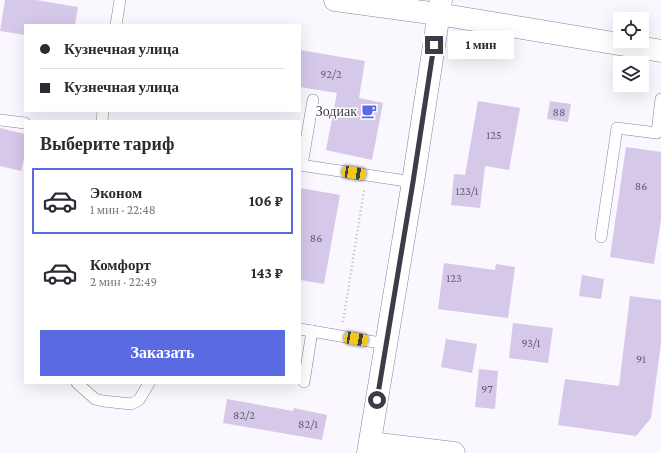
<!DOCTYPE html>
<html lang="ru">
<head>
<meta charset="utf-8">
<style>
	:root { --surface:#fff; --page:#f2f2f3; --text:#2b2b33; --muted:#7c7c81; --line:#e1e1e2; --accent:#5a6be2 }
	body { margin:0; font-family:"Crimson Pro",serif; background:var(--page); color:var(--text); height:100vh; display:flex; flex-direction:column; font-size:15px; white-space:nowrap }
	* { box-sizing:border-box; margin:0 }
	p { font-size:13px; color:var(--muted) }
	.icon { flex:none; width:22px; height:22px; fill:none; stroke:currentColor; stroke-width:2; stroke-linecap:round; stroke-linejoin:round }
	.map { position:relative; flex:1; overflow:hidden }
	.panel { position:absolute; left:24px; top:120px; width:277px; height:264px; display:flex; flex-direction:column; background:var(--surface); border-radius:0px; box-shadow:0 4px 16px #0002 }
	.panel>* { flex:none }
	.top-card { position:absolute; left:24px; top:24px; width:277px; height:88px; border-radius:0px; box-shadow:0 4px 16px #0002; display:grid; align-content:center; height:88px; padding:0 16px; background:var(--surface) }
	.controls { position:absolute; left:613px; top:12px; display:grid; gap:8px }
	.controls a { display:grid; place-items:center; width:36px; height:36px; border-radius:0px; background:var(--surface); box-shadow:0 4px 16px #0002; font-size:20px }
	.end { position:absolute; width:18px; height:18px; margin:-9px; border:5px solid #3f3a47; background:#fff; box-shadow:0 0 0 2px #fff }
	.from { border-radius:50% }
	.bubble { position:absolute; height:28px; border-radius:0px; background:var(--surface); box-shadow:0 4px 16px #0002; font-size:13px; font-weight:700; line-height:28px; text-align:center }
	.car { position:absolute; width:12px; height:24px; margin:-12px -6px; border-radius:5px; box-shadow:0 0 3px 1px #0007; background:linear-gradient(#f5c518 24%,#345 0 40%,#f5c518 0 76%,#345 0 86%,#f5c518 0) }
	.top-card b { display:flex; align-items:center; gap:14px; height:38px; font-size:15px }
	.top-card b+b { border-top:1px solid var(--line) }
	.top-card i { width:10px; height:10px; background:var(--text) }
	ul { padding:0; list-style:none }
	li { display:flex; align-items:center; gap:12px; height:66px; margin:0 8px 6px; padding:0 8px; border:2px solid transparent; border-radius:0px }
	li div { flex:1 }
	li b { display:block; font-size:15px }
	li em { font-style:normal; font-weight:700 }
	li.selected { border-color:var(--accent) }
	li>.icon { width:36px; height:36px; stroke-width:1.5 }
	h2 { padding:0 16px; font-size:18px; line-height:48px }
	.button { display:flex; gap:8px; margin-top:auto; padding:8px 16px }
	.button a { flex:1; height:46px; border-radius:0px; background:var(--accent); color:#fff; font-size:16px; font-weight:700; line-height:46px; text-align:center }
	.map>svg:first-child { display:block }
</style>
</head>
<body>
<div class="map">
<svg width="661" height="453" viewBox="0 0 661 453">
	<rect width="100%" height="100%" fill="#faf7fe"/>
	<!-- building -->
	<g fill="#d6c8e9">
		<polygon points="5,0 36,0 78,7 75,25 25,25 25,35 0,31"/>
		<polygon points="300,50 365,61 359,98 383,103 372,160 326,150 337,93 300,87"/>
		<polygon points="478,101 520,108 509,170 485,166 480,208 451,205 454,174 465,175"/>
		<polygon points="550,101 571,104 568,122 547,119"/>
		<polygon points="0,128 25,134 25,154 21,171 0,166"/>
		<polygon points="626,147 661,152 661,220 654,264 610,257"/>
		<polygon points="300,188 340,195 324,284 300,280"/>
		<polygon points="444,263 495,270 496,264 515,267 508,318 438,309"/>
		<polygon points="582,275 604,279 601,299 579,296"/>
		<polygon points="630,296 661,300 661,343 651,418 636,436 558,425 565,379 619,386"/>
		<polygon points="513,323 553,328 548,363 509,358"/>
		<polygon points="446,339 477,344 472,373 441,367"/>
		<polygon points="479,369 498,371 495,409 475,407"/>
		<polygon points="227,399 293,411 294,408 327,415 322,440 223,423"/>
	</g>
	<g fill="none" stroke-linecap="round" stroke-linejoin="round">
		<!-- lane casing -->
		<g stroke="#8d809f" stroke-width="12">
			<g id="lane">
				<polyline points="116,25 120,0"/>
				<polyline points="0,120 25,123"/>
				<polyline points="102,121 103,111"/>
				<polyline points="300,165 413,182"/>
				<polyline points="302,165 313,100"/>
				<polyline points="601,237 617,128 657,133 661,99"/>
				<polyline points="300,329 386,344"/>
				<polyline points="304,382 312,331"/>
				<polyline points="77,383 95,399 103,401 131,404 139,400 149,383"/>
			</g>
		</g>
		<!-- street casing -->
		<g stroke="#8d809f" stroke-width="23">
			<polyline id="street" points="370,443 454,453"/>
		</g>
		<!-- secondary casing -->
		<g stroke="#8d809f" stroke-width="23">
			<g id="secondary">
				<polyline points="335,0 438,14 661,51"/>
				<polyline points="368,453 413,182 441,0"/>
			</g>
		</g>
		<!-- path -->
		<polyline stroke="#bbb7c1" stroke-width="2.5" stroke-dasharray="1 3" stroke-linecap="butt" points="343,322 364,190"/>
		<!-- lane -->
		<use href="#lane" stroke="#fff" stroke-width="11"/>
		<!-- street -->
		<use href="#street" stroke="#fff" stroke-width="22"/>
		<!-- secondary -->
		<use href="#secondary" stroke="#fff" stroke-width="22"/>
	</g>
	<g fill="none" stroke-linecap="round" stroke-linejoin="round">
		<!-- route -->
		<polyline stroke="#3f3a47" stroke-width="5" points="377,400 413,182 434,45"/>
	</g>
	<!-- icons -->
	<defs>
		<g id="cafe-bare" transform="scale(1.2)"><path d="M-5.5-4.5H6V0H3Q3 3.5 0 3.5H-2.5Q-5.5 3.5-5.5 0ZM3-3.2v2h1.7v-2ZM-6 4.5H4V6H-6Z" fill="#5a6be2" stroke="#fff" stroke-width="2.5" paint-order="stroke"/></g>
	</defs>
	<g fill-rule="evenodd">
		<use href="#cafe-bare" x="369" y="111"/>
	</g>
	<g text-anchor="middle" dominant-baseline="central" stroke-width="3" stroke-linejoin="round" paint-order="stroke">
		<!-- number labels -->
		<g font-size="12" fill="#655e70">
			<text x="331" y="74">92/2</text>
			<text x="559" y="112">88</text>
			<text x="494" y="135">125</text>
			<text x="641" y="186">86</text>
			<text x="467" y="191">123/1</text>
			<text x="316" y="238">86</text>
			<text x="454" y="278">123</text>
			<text x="531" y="343">93/1</text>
			<text x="641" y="359">91</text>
			<text x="487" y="389">97</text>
			<text x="244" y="415">82/2</text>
			<text x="308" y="424">82/1</text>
		</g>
		<!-- poi labels -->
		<g font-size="14" fill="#3f3a47" stroke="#fff" text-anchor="end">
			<text x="357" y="111">Зодиак</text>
		</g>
	</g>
</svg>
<div class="controls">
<a><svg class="icon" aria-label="locate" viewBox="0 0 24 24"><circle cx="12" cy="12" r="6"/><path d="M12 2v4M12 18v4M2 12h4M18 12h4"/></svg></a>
<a><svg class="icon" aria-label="layers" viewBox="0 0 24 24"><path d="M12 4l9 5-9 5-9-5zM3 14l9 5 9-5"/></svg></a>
</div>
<i class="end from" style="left:377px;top:400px"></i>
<i class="end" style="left:434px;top:45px"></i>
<div class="bubble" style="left:448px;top:31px;width:66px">1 мин</div>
<i class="car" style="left:354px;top:173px;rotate:99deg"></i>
<i class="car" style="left:356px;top:339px;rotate:100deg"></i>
<div class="top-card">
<b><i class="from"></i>Кузнечная улица</b>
<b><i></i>Кузнечная улица</b>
</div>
<section class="panel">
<h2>Выберите тариф</h2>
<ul>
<li class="selected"><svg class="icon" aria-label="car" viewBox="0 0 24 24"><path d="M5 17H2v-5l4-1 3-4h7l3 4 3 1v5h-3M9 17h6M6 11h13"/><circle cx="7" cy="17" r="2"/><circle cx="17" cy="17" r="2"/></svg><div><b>Эконом</b><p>1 мин · 22:48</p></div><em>106 ₽</em></li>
<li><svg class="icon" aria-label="car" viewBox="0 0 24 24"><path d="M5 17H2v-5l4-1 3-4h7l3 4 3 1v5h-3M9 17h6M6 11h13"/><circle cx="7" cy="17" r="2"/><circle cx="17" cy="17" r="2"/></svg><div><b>Комфорт</b><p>2 мин · 22:49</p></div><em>143 ₽</em></li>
</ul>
<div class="button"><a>Заказать</a></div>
</section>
</div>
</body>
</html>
